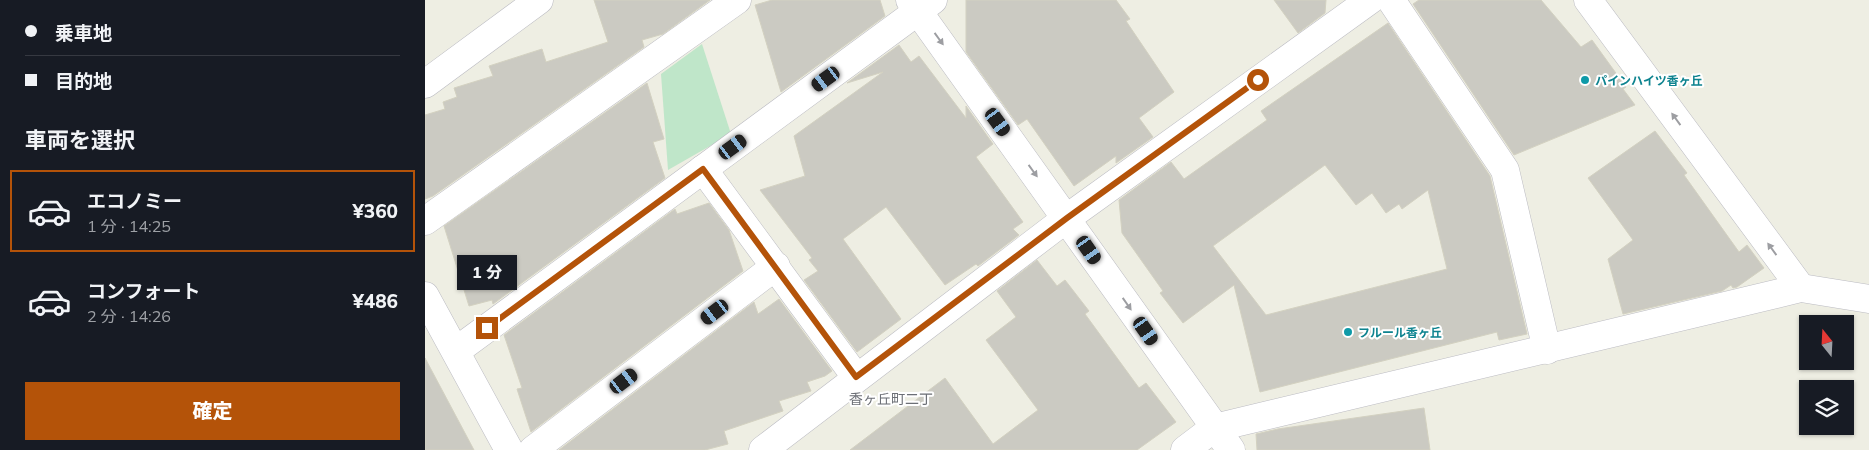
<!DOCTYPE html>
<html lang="ja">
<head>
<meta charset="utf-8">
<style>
	:root { --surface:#171b24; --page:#20242c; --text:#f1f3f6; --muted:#9ea1a6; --line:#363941; --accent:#b45309 }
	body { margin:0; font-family:Mulish,"Noto Sans JP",sans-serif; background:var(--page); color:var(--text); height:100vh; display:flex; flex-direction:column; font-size:19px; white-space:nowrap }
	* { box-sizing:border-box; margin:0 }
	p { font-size:16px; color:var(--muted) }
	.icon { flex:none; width:28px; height:28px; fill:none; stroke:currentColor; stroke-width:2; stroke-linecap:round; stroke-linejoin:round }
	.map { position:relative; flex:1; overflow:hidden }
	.details { display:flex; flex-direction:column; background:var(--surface); width:425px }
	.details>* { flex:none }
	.top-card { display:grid; align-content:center; height:110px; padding:0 25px; background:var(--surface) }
	.needle { width:32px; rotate:342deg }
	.fabs { position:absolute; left:1374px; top:315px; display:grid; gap:10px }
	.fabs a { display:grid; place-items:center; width:55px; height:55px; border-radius:0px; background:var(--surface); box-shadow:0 1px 4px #0004; font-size:25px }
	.end { position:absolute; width:22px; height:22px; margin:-11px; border:6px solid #b45309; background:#fff; box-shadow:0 0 0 2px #fff }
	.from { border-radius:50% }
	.bubble { position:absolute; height:35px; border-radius:0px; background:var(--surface); box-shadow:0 1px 4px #0004; font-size:16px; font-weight:800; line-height:35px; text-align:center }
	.car { position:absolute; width:15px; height:30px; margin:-15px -8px; border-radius:6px; box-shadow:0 0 4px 1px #0007; background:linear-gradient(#222 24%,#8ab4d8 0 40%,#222 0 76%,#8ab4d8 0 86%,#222 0) }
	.top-card b { display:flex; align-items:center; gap:18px; height:48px; font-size:19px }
	.top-card b+b { border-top:1px solid var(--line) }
	.top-card i { width:12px; height:12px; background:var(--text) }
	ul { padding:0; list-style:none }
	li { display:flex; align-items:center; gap:15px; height:82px; margin:0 10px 8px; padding:0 15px; border:2px solid transparent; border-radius:0px }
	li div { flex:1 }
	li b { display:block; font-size:19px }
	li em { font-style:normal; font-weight:800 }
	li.active { border-color:var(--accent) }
	li>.icon { width:45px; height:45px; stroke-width:1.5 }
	h2 { padding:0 25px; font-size:22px; line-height:60px }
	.button { display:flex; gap:10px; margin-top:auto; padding:10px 25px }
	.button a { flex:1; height:58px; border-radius:0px; background:var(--accent); color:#fff; font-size:20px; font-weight:800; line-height:58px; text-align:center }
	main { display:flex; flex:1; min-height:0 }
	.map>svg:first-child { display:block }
</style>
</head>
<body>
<main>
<section class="details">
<div class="top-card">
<b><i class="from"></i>乗車地</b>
<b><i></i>目的地</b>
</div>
<h2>車両を選択</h2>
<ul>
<li class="active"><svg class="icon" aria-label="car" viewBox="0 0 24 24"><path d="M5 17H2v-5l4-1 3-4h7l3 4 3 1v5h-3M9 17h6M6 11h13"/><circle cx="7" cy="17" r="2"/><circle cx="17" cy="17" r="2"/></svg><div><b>エコノミー</b><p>1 分 · 14:25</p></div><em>¥360</em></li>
<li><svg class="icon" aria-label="car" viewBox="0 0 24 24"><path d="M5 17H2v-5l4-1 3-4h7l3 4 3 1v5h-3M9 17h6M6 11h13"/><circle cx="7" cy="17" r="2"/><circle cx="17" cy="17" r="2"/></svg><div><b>コンフォート</b><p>2 分 · 14:26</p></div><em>¥486</em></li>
</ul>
<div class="button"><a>確定</a></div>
</section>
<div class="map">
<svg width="1444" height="450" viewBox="0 0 1444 450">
	<rect width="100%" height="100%" fill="#eeeee3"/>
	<!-- green -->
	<polygon fill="#bfe6c9" points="277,44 306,134 243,170 236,74"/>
	<!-- building -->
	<g fill="#cbcac2" stroke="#d3d1c1" fill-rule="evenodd">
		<polygon points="169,0 285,0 238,34 217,40 219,47 8,196 0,199 0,115 20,109 18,102 32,97 29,88 68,76 64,66 117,49 121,62 183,42"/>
		<polygon points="347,0 455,0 460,16 356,92 330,5"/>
		<polygon points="541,0 691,0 705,19 701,21 749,92 714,118 728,137 691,163 691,156 649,186 602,119 593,125 541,52"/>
		<polygon points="849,0 901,0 900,13 873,33"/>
		<polygon points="994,0 1116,0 1156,47 1167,40 1201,87 1198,89 1210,105 1089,155 988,4"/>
		<path d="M963 23 1065 176 1102 334 1074 340 1072 332 835 392 809 285 758 323 735 293 738 291 697 233 694 200 746 162 759 179 842 120 836 111ZM900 165 931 205 947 193 961 213 974 204 977 209 1003 190 1022 269 841 315 788 246Z"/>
		<polygon points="474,45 486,62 494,56 541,118 541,106 568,144 551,157 598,222 588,229 594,235 553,266 551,264 520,285 461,207 418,239 476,319 432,352 379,280 393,271 384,260 387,258 335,190 380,176 369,136 458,72 422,83"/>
		<polygon points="222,83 239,139 228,142 240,178 68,304 67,300 44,306 19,226"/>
		<polygon points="1230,131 1262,173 1259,175 1314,252 1322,245 1339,268 1312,287 1308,288 1306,285 1297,291 1198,314 1183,259 1208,240 1163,178"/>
		<polygon points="284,203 304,230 318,271 106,432 92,389 97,388 79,335 250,209 252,214"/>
		<polygon points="612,260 632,286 640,280 664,311 660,314 714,388 721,383 751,422 712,450 425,450 520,378 568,444 613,410 561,340 591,317 572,291"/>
		<polygon points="354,299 407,371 400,376 382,382 386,391 354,401 358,411 299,431 303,444 280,450 134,450 329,302 333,314"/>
		<polygon points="0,358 49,450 0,450"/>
		<polygon points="999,408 1005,450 832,450 831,434 853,429"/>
	</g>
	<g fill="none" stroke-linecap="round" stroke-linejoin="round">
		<!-- minor casing -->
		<g stroke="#bbbbc2" stroke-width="29">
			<g id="minor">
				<polyline points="485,0 806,450"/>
				<polyline points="966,0 1080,170 1122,350"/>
				<polyline points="1163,0 1376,288"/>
				<polyline points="0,84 114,0"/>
				<polyline points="278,169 431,377"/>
				<polyline points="0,221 312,0"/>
				<polyline points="0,296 84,450"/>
				<polyline points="31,351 508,0"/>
				<polyline points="108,450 351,266"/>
				<polyline points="338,450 642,218 945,0"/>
				<polyline points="760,450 789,428 1376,288 1444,299"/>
			</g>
		</g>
		<!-- minor -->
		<use href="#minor" stroke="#fff" stroke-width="28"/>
	</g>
	<!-- one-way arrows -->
	<defs><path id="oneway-solid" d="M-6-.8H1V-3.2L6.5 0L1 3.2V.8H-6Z" transform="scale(1.25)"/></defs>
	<g fill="#9d9ea2">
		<use href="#oneway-solid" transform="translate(514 39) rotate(54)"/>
		<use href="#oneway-solid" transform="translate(1251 119) rotate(-126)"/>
		<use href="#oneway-solid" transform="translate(608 171) rotate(54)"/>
		<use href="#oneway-solid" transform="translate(1347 249) rotate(-126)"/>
		<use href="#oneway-solid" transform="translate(702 304) rotate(55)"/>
	</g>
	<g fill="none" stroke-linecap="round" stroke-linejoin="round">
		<!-- route -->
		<polyline stroke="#b45309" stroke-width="6" points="62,328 278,169 431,377 642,218 833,80"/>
	</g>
	<!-- markers -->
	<g fill="#0f9aa8" stroke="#fff" stroke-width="2">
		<circle cx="1160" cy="80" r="5"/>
		<circle cx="923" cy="332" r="5"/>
	</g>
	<g text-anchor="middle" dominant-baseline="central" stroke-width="4" stroke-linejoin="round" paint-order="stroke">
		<!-- culture labels -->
		<g font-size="12" font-weight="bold" fill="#0d838f" stroke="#fff" text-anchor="start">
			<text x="1170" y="80">パインハイツ香ヶ丘</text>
			<text x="933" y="332">フルール香ヶ丘</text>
		</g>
		<!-- neighbourhood labels -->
		<g font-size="14" fill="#6c6f76" stroke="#fff">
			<text x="466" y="399">香ヶ丘町二丁</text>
		</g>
	</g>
</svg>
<div class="fabs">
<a><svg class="needle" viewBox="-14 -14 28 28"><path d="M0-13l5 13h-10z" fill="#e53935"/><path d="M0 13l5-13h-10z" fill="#9ea1a6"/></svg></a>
<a><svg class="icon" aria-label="layers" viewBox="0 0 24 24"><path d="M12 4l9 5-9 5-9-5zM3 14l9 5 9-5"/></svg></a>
</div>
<i class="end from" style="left:833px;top:80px"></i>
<i class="end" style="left:62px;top:328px"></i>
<div class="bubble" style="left:32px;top:255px;width:60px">1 分</div>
<i class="car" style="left:401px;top:79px;rotate:234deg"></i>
<i class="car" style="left:573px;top:122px;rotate:144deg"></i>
<i class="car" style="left:308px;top:147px;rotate:54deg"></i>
<i class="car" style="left:664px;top:250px;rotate:145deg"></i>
<i class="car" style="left:290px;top:312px;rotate:233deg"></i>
<i class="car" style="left:721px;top:331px;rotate:145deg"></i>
<i class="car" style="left:199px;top:381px;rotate:53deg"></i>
</div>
</main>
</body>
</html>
